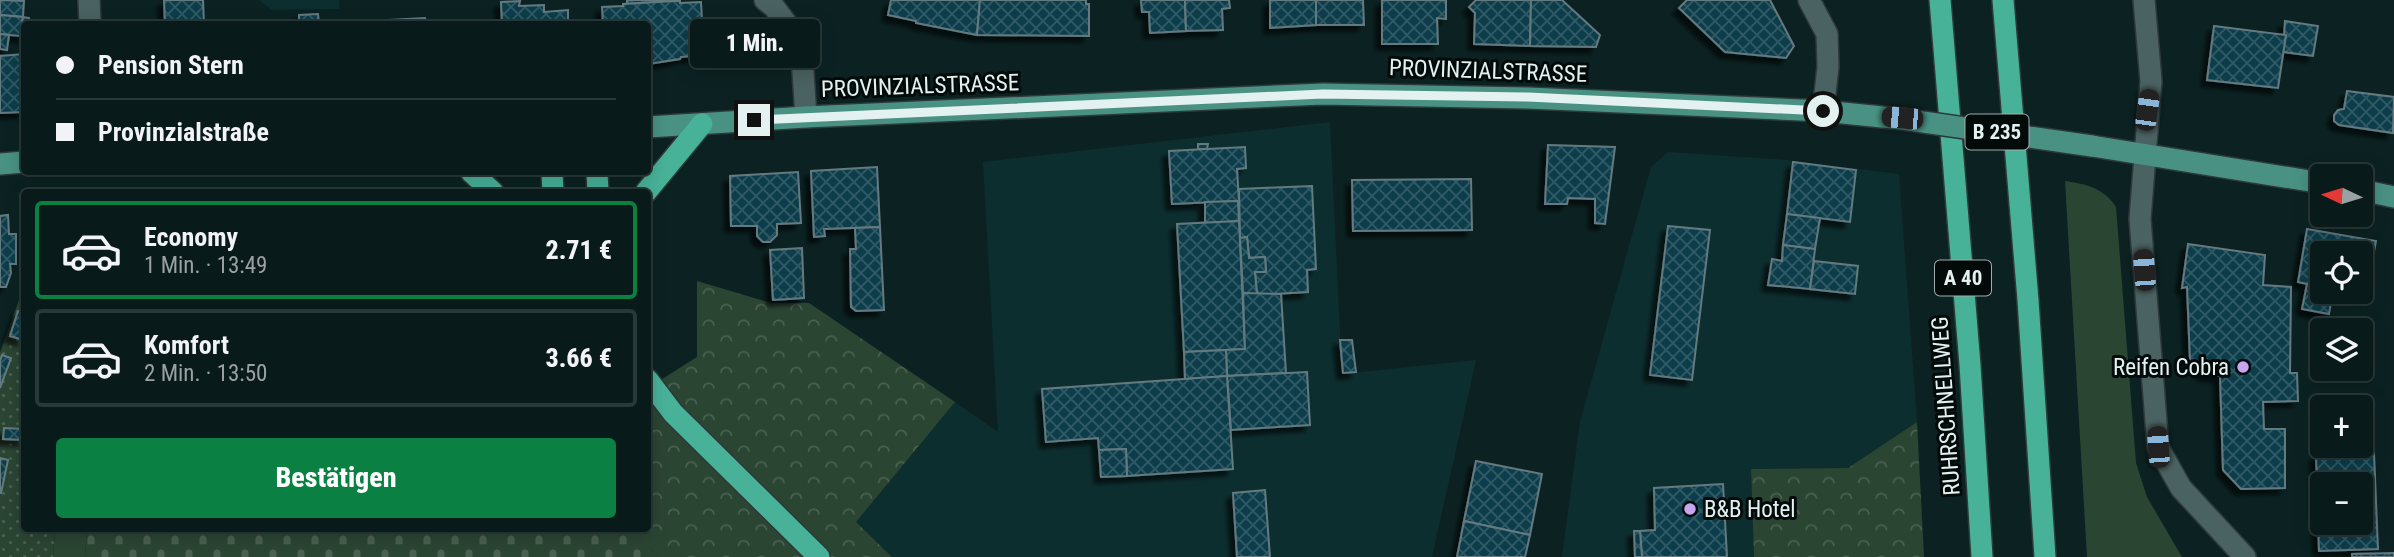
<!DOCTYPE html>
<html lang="de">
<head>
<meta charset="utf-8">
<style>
	:root { --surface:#091a1a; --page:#172727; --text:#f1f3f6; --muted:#99a1a2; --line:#293839; --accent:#0b8043 }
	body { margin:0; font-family:"Roboto Condensed",sans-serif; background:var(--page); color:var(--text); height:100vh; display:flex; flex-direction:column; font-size:26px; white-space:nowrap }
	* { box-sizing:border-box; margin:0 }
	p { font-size:23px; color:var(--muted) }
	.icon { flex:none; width:38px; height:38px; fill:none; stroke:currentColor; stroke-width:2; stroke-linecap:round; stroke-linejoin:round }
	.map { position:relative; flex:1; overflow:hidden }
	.drawer { position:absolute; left:21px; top:189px; width:630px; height:343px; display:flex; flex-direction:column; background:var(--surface); border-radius:7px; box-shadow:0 4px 18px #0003,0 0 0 2px var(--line) }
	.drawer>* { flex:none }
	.hud { position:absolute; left:21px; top:21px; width:630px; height:154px; border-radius:7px; box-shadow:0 4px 18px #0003,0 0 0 2px var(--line); display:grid; align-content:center; height:154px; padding:0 35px; background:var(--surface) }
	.needle { width:46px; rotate:274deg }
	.controls { position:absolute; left:2310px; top:164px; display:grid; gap:14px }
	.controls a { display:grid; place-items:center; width:63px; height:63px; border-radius:7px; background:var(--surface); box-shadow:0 4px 18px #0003,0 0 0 2px var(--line); font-size:35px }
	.end { position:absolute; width:32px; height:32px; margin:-16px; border:9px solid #e4f1f1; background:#111; box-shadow:0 0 0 4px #111 }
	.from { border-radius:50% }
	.bubble { position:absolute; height:49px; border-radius:7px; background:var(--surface); box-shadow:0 4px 18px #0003,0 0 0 2px var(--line); font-size:23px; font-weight:800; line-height:49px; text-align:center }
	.car { position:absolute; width:21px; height:42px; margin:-21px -10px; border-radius:9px; box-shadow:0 0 5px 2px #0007; background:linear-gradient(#222 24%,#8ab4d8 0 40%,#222 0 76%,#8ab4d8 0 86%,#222 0) }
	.hud b { display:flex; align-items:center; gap:24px; height:66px; font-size:26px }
	.hud b+b { border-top:2px solid var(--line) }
	.hud i { width:18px; height:18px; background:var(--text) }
	ul { padding:12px 0 0; list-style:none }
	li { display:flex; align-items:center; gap:21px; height:98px; margin:0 14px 10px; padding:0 21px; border:4px solid var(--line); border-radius:7px }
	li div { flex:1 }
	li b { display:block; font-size:26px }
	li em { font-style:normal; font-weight:800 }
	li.active { border-color:var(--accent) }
	li>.icon { width:63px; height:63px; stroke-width:1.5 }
	.button { display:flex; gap:14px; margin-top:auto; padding:14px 35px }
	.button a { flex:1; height:80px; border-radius:7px; background:var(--accent); color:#fff; font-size:28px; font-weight:800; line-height:80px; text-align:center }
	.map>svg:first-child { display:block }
</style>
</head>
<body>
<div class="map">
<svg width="2394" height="557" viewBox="0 0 2394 557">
	<defs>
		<pattern id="forest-crowns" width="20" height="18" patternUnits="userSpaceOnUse" patternTransform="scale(1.75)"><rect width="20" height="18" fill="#2b4533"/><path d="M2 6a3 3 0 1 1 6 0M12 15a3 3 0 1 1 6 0" fill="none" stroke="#4a6051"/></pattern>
		<pattern id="cemetery-stones" width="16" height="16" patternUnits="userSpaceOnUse" patternTransform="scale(1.75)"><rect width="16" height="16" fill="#2b4533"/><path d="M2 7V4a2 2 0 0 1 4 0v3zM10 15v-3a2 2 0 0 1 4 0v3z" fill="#4a6051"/></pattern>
		<pattern id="park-dots" width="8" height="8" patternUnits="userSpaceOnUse" patternTransform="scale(1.75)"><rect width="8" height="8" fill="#2b4533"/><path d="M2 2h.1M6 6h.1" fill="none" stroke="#4a6051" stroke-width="1.8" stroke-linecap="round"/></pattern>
		<pattern id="building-cross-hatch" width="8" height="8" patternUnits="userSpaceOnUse" patternTransform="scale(1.75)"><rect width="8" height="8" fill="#0e3e4b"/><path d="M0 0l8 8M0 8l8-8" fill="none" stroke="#315a65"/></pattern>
		<filter id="shadow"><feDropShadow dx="-6" dy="6" stdDeviation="2" flood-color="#0009"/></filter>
	</defs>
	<rect width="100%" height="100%" fill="#0c2222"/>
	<!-- built -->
	<g fill="#0d2e2f">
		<polygon points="259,0 339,0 339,9 272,10"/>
		<polygon points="1330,122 1342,374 1476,360 1432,557 892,557 856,522 955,402 998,432 983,162"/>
		<polygon points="1668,152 1786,160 1899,174 1917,422 1848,468 1751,469 1754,557 1562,557 1580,422 1651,167"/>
	</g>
	<!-- grass -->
	<g fill="#2b4533">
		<path d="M2065 181C2086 184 2104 188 2116 207L2136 463 2147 497 2182 557H2087Z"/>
		<polygon points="55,529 87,529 85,557 53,557"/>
	</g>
	<!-- forest -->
	<g fill="url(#forest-crowns)">
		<polygon points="697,281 771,303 809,303 955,402 856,522 892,557 660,557 628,529 648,528 648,388 697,357"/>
		<polygon points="1917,422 1924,557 1754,557 1751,469 1848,468"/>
	</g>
	<!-- cemetery -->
	<polygon fill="url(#cemetery-stones)" points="87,528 628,528 660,557 85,557"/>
	<!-- park -->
	<polygon fill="url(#park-dots)" points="24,286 24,528 55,529 53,557 0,557 0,353"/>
	<!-- building -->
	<g fill="url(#building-cross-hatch)" stroke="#647a80" stroke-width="2" fill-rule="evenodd" filter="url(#shadow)">
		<polygon points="0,0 24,1 23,17 0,15"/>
		<polygon points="164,0 203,0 204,24 165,24"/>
		<polygon points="627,0 675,0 675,1 627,4"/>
		<polygon points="891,0 980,0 977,35 916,23 916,21 888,15"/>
		<polygon points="980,0 1086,0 1086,4 1089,4 1089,36 977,35"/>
		<polygon points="1141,0 1185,0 1186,31 1150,33 1149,12 1142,12"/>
		<polygon points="1185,0 1229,0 1230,8 1222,9 1223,30 1186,31"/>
		<polygon points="1270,0 1316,0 1316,25 1270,28"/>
		<polygon points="1316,0 1363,0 1364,25 1316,25"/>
		<polygon points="1382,0 1446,0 1446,19 1437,18 1438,44 1382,44"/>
		<polygon points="1476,0 1531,0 1530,46 1474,44 1475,13 1469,7"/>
		<polygon points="1531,0 1562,0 1600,35 1596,47 1530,46"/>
		<polygon points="1687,0 1770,0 1794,46 1786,58 1725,52 1679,8"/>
		<polygon points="520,1 519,6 544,5 544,12 568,10 568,24 502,24 501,2"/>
		<polygon points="675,1 680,1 680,3 701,2 704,55 681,57 680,59 648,64 648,24 603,24 602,7 623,6 623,4"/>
		<polygon points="318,14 319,24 299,24 299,15"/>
		<polygon points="0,15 23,17 20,36 0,34"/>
		<polygon points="23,17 29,18 28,24 24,24 24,37 20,36"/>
		<polygon points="425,18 426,24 370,24 370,21"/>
		<polygon points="2285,21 2318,26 2313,56 2283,52"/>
		<polygon points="2214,26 2286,35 2278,88 2207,80"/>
		<polygon points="0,34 9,35 7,50 0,49"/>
		<polygon points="24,54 24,112 0,113 0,56"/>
		<polygon points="2347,91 2394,97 2393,133 2339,125 2334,121 2334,115 2338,110 2344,109"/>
		<polygon points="1198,144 1208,144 1207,149 1198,149"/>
		<polygon points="1548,145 1615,147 1605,224 1595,223 1595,199 1568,198 1567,204 1545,204"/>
		<polygon points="1245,147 1246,168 1237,169 1239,201 1172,204 1169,151"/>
		<polygon points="1793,162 1856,170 1850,222 1787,214"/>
		<polygon points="877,167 880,227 824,229 825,236 814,237 811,171"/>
		<polygon points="798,172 801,223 777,224 777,235 770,242 763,242 757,236 757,226 731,226 730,176"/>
		<polygon points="1471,179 1472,230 1353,231 1352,180"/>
		<polygon points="1312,186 1316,269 1307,270 1308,292 1257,295 1255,272 1266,272 1265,257 1249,258 1247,237 1240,238 1239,189"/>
		<polygon points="1238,201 1239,221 1205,223 1205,202"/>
		<polygon points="1787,214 1820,218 1815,249 1783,245"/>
		<polygon points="8,215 9,234 16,234 16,264 10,264 11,273 6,287 0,287 0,216"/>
		<polygon points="1239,221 1245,349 1184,352 1177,224"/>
		<polygon points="1668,226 1710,230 1692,380 1650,375"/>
		<polygon points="880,227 884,310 856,311 851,307 850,249 856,249 855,228"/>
		<polygon points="2307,229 2376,241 2366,294 2359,292 2361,292 2361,254 2322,254 2322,292 2333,292 2329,314 2302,309 2307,284 2298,282"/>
		<polygon points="1247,237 1249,258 1265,257 1266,272 1255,272 1257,295 1243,293 1240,238"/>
		<polygon points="2188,244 2265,255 2263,285 2291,287 2290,373 2297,373 2298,401 2263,402 2264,429 2285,429 2285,488 2241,489 2223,470 2220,376 2205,375 2190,361 2187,287 2182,288"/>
		<polygon points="1783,245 1815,249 1810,289 1768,285 1772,259 1782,261"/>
		<polygon points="802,248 804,298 773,300 770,250"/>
		<polygon points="1814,261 1858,266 1855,294 1810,289"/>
		<polygon points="1243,293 1281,294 1286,373 1227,376 1226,350 1245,349"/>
		<polygon points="18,311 24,313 23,340 10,336"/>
		<polygon points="1340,340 1352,340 1356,372 1343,373"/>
		<polygon points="1226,350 1227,376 1185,379 1184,352"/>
		<polygon points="2,355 11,358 0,388 0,361"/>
		<polygon points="1307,372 1310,425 1231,430 1227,376"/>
		<polygon points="1227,376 1233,469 1127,476 1126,449 1099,450 1098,438 1046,442 1042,389"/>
		<polygon points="4,428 24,429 24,440 3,439"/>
		<polygon points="1126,449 1127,476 1101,477 1099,450"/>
		<path d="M2374 453 2378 549 2319 551 2316 455ZM2322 485H2361V523H2322Z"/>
		<polygon points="0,458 8,460 1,493 0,493"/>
		<polygon points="1476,461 1542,474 1530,535 1464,521"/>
		<polygon points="1723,484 1727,557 1642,557 1640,531 1655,530 1654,488"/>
		<polygon points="1265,490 1270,557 1237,557 1233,493"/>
		<polygon points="1464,521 1530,535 1525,557 1457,557"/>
		<polygon points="1634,531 1640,531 1642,557 1635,557"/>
		<polygon points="2394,553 2394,557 2352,557 2352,554"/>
	</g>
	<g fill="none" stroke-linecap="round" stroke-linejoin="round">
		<!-- minor casing -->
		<g stroke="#2e393a" stroke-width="24">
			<g id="minor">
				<polyline points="89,0 90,24"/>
				<polyline points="765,0 774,7 801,43 806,117"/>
				<polyline points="1809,0 1827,34 1828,67 1823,111"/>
				<polyline points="2144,0 2151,81 2140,219 2158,447 2181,488 2245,557"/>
			</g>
		</g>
		<!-- primary casing -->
		<g stroke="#2e393a" stroke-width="24">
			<g id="primary">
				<polyline points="648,127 806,117 1323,94 1528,98 1823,111 1902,119"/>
				<polyline points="2092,146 2322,183"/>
				<polyline points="0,164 24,162"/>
				<polyline points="2361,190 2394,197"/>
			</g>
		</g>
		<!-- motorway casing -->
		<g stroke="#2e393a" stroke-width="24">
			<g id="motorway">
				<polyline points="1940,0 1970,365 1982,557"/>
				<polyline points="2003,0 2028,300 2045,557"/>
				<polyline points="471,172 493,192"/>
				<polyline points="552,172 553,192"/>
				<polyline points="597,172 598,192"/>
				<polyline points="646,192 702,124"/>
				<polyline points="648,380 673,413 819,557"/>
			</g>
		</g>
		<!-- minor -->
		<use href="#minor" stroke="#4b6262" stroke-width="21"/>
		<!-- primary -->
		<use href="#primary" stroke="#499283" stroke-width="21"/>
		<!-- motorway -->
		<use href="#motorway" stroke="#48b299" stroke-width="21"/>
		<!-- primary-bridge casing -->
		<g stroke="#2e393a" stroke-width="24" stroke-linecap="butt">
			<polyline id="primary-bridge" points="1902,119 2092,146"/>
		</g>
		<!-- primary-bridge -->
		<use href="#primary-bridge" stroke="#499283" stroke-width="21"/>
	</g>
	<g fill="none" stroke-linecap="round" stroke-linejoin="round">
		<!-- route -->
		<polyline stroke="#e4f1f1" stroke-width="9" points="754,120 1323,94 1528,97 1823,111"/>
	</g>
	<!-- markers -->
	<g fill="#c8a6ef" stroke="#030a0a" stroke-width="2.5">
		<circle cx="2243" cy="367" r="7"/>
		<circle cx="1690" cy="509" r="7"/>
	</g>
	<g text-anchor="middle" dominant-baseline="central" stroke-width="6" stroke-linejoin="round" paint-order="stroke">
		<!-- shield labels -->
		<g fill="#030a0a" stroke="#a0acac" stroke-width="2">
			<rect x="1965.5" y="114.5" width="63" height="35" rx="5"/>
			<rect x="1935" y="260.5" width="56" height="35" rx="5"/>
		</g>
		<g font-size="21" font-weight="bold" fill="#e4f1f1">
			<text x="1997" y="132">B 235</text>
			<text x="1963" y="278">A 40</text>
		</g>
		<!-- street labels -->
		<g font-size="23" fill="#e4f1f1" stroke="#030a0a">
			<text transform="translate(1488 71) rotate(2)">PROVINZIALSTRASSE</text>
			<text transform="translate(920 86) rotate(-2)">PROVINZIALSTRASSE</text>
			<text transform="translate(1946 406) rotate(-94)">RUHRSCHNELLWEG</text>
		</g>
		<!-- poi labels -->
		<g font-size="23" fill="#e4f1f1" stroke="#030a0a" text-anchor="end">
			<text x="2229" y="367">Reifen Cobra</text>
			<text x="1704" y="509" text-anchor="start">B&amp;B Hotel</text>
		</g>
	</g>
</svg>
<div class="controls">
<a><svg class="needle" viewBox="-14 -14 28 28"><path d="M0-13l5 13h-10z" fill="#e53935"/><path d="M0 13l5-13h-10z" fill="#99a1a2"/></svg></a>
<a><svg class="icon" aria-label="locate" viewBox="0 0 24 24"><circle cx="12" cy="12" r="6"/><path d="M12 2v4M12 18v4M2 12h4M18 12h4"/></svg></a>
<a><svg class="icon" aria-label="layers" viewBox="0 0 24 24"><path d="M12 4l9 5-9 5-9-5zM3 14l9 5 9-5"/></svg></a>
<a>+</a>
<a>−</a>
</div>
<i class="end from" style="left:1823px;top:111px"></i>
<i class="end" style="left:754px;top:120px"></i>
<div class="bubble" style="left:690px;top:19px;width:130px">1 Min.</div>
<i class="car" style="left:2147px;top:110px;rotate:8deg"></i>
<i class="car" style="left:1902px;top:118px;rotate:275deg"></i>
<i class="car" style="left:2144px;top:270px;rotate:356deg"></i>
<i class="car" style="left:2158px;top:447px;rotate:356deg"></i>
<div class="hud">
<b><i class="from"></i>Pension Stern</b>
<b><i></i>Provinzialstraße</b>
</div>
<section class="drawer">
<ul>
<li class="active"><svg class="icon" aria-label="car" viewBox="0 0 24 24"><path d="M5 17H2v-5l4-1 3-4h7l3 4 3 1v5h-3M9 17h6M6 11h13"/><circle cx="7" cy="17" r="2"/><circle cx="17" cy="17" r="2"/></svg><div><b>Economy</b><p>1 Min. · 13:49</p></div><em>2.71 €</em></li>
<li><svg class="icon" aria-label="car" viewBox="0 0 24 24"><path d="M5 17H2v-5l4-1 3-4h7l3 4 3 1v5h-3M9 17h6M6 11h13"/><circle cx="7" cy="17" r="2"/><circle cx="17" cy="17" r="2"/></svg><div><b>Komfort</b><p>2 Min. · 13:50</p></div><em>3.66 €</em></li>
</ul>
<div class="button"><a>Bestätigen</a></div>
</section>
</div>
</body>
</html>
